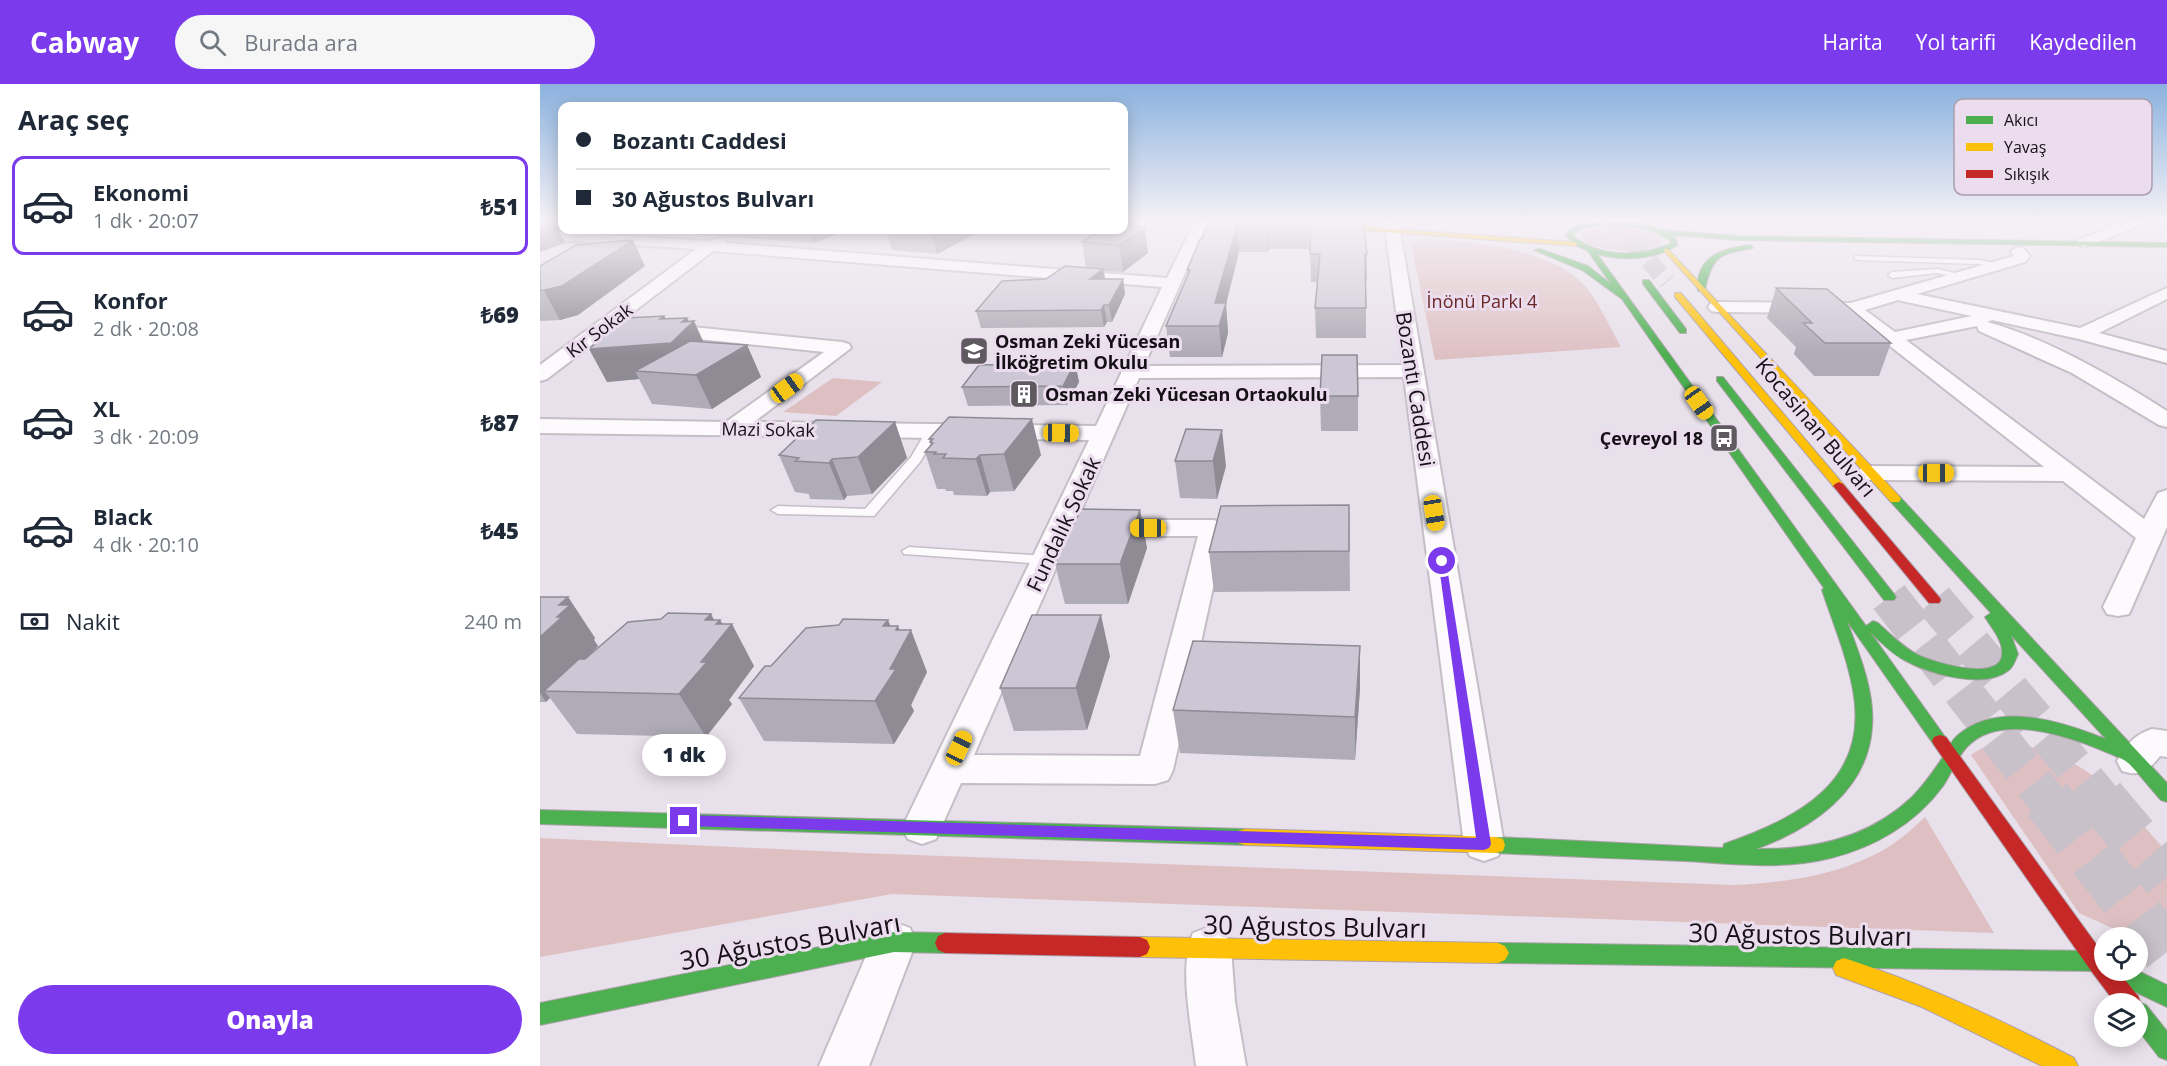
<!DOCTYPE html>
<html lang="tr">
<head>
<meta charset="utf-8">
<style>
	:root { --surface:#fff; --page:#f6f6f7; --text:#1f2937; --muted:#747a83; --line:#e0e1e3; --accent:#7c3aed }
	body { margin:0; font-family:"Open Sans",sans-serif; background:var(--page); color:var(--text); height:100vh; display:flex; flex-direction:column; font-size:22px; white-space:nowrap }
	* { box-sizing:border-box; margin:0 }
	p { font-size:20px; color:var(--muted) }
	.icon { flex:none; width:33px; height:33px; fill:none; stroke:currentColor; stroke-width:2; stroke-linecap:round; stroke-linejoin:round }
	.map { position:relative; flex:1; overflow:hidden }
	.drawer { display:flex; flex-direction:column; background:var(--surface); width:540px }
	.drawer>* { flex:none }
	.hud { position:absolute; left:18px; top:18px; width:570px; height:132px; border-radius:12px; box-shadow:0 3px 15px #0003; display:grid; align-content:center; height:132px; padding:0 18px; background:var(--surface) }
	.tools { position:absolute; left:1554px; top:843px; display:grid; gap:12px }
	.tools a { display:grid; place-items:center; width:54px; height:54px; border-radius:50%; background:var(--surface); box-shadow:0 3px 15px #0003; font-size:30px }
	.end { position:absolute; width:27px; height:27px; margin:-14px; border:8px solid #7c3aed; background:#fff; box-shadow:0 0 0 3px #fff }
	.from { border-radius:50% }
	.bubble { position:absolute; height:42px; border-radius:21px; background:var(--surface); box-shadow:0 3px 15px #0003; font-size:20px; font-weight:800; line-height:42px; text-align:center }
	.car { position:absolute; width:18px; height:36px; margin:-18px -9px; border-radius:8px; box-shadow:0 0 4px 2px #0007; background:linear-gradient(#f5c518 24%,#345 0 40%,#f5c518 0 76%,#345 0 86%,#f5c518 0) }
	.hud b { display:flex; align-items:center; gap:21px; height:57px; font-size:22px }
	.hud b+b { border-top:2px solid var(--line) }
	.hud i { width:15px; height:15px; background:var(--text) }
	ul { padding:0; list-style:none }
	li { display:flex; align-items:center; gap:18px; height:99px; margin:0 12px 9px; padding:0 6px; border:3px solid transparent; border-radius:12px }
	li div { flex:1 }
	li b { display:block; font-size:22px }
	li em { font-style:normal; font-weight:800 }
	li.current { border-color:var(--accent) }
	li>.icon { width:54px; height:54px; stroke-width:1.5 }
	h2 { padding:0 18px; font-size:27px; line-height:72px }
	.pay { display:flex; align-items:center; gap:15px; height:66px; padding:0 18px; font-size:22px }
	.pay p { margin-inline-start:auto }
	.primary-button { display:flex; gap:12px; margin-top:auto; padding:12px 18px }
	.primary-button a { flex:1; height:69px; border-radius:36px; background:var(--accent); color:#fff; font-size:24px; font-weight:800; line-height:69px; text-align:center }
	header { display:flex; align-items:center; gap:36px; box-sizing:border-box; height:84px; padding:0 30px; background:var(--accent); color:#fff }
	header strong { font-size:28px }
	nav { display:flex; gap:33px; margin-inline-start:auto; font-size:21px }
	.search { width:420px; height:54px; background:var(--page); display:flex; align-items:center; gap:15px; box-sizing:border-box; padding:0 21px; border-radius:33px; color:var(--muted); font-size:22px }
	main { display:flex; flex:1; min-height:0 }
	.map>svg:first-child { display:block }
</style>
</head>
<body>
<header>
<strong>Cabway</strong>
<div class="search"><svg class="icon" aria-label="search" viewBox="0 0 24 24"><circle cx="10" cy="10" r="6"/><path d="M15 15l6 6"/></svg>Burada ara</div>
<nav><a>Harita</a><a>Yol tarifi</a><a>Kaydedilen</a></nav>
</header>
<main>
<section class="drawer">
<h2>Araç seç</h2>
<ul>
<li class="current"><svg class="icon" aria-label="car" viewBox="0 0 24 24"><path d="M5 17H2v-5l4-1 3-4h7l3 4 3 1v5h-3M9 17h6M6 11h13"/><circle cx="7" cy="17" r="2"/><circle cx="17" cy="17" r="2"/></svg><div><b>Ekonomi</b><p>1 dk · 20:07</p></div><em>₺51</em></li>
<li><svg class="icon" aria-label="car" viewBox="0 0 24 24"><path d="M5 17H2v-5l4-1 3-4h7l3 4 3 1v5h-3M9 17h6M6 11h13"/><circle cx="7" cy="17" r="2"/><circle cx="17" cy="17" r="2"/></svg><div><b>Konfor</b><p>2 dk · 20:08</p></div><em>₺69</em></li>
<li><svg class="icon" aria-label="car" viewBox="0 0 24 24"><path d="M5 17H2v-5l4-1 3-4h7l3 4 3 1v5h-3M9 17h6M6 11h13"/><circle cx="7" cy="17" r="2"/><circle cx="17" cy="17" r="2"/></svg><div><b>XL</b><p>3 dk · 20:09</p></div><em>₺87</em></li>
<li><svg class="icon" aria-label="car" viewBox="0 0 24 24"><path d="M5 17H2v-5l4-1 3-4h7l3 4 3 1v5h-3M9 17h6M6 11h13"/><circle cx="7" cy="17" r="2"/><circle cx="17" cy="17" r="2"/></svg><div><b>Black</b><p>4 dk · 20:10</p></div><em>₺45</em></li>
</ul>
<div class="pay"><svg class="icon" aria-label="cash" viewBox="0 0 24 24"><path d="M3 7h18v10H3z"/><circle cx="12" cy="12" r="2"/></svg>Nakit<p>240 m</p></div>
<div class="primary-button"><a>Onayla</a></div>
</section>
<div class="map">
<svg width="1627" height="982" viewBox="0 0 1627 982">
	<rect width="100%" height="100%" fill="#e8e0ea"/>
	<!-- green -->
	<g fill="#dec0c3">
		<path d="M1065 143 1096 145 1114 150 1121 155 1122 159C1104 172 1056 168 1040 154L1041 149 1047 146Z"/>
		<path d="M887 155C934 158 1014 165 1046 203 1060 220 1070 244 1081 263L895 276 871 160 877 156Z"/>
		<polygon points="293,294 342,298 296,332 243,328"/>
		<path d="M1468 659C1547 668 1577 713 1627 768V857L1605 855 1583 849 1539 829 1431 671C1443 662 1453 660 1468 659Z"/>
		<path d="M1385 733 1454 849 352 810 0 873V754L322 769 1194 801C1250 798 1305 791 1353 760 1365 752 1375 742 1385 733Z"/>
	</g>
	<g fill="none" stroke-linecap="round" stroke-linejoin="round">
		<!-- highway-tunnel-far2 -->
		<polyline stroke="#c8c1ca" stroke-width="18" stroke-dasharray="18 9" stroke-linecap="butt" points="1074,135 1127,198"/>
		<!-- highway-tunnel-far1 -->
		<g stroke="#c8c1ca" stroke-width="39" stroke-dasharray="39 20" stroke-linecap="butt">
			<polyline points="1349,513 1508,717"/>
			<polyline points="1394,516 1563,717"/>
		</g>
		<!-- highway-tunnel -->
		<g stroke="#c8c1ca" stroke-width="50" stroke-dasharray="50 25" stroke-linecap="butt">
			<polyline points="1507,715 1627,868"/>
			<polyline points="1561,715 1627,793"/>
		</g>
		<!-- lane casing -->
		<g stroke="#c5bec6" stroke-width="3">
			<g id="lane">
				<polygon points="1315,172 1439,176 1466,181 1462,183 1439,180 1318,176 1314,174"/>
				<polygon points="1397,185 1428,192 1424,195 1397,189 1352,194 1348,191 1352,188"/>
				<polygon points="392,343 398,347 380,378 334,432 238,430 231,426 238,422 325,425 371,373 388,344"/>
				<polygon points="369,463 506,472 513,476 506,480 364,470 362,467"/>
			</g>
		</g>
		<!-- street casing -->
		<g stroke="#c5bec6" stroke-width="4">
			<g id="street">
				<path d="M656 135H669L604 282 863 281 844 135H858L964 760 958 772 944 777 930 772 924 760 864 293 599 294 434 671 600 672 658 452H565L556 450 552 444 556 438 565 436H673L682 438 686 444 633 686 628 696 615 700 421 699 396 755 382 760 368 755 362 744 549 356 0 349V335L186 338 284 268 71 246 7 295 0 297V281L156 165 0 155V147L168 157 179 154 184 155 186 159 627 194ZM173 167 622 203 556 342 214 338 311 264 309 260 302 258 83 236Z"/>
				<polygon points="1592,135 1610,135 1608,138 1548,162 1543,163 1536,159 1538,156"/>
				<path d="M1478 163 1483 164 1490 172 1485 178 1377 210 1540 244 1627 204V215L1559 249 1627 267V279L1539 255 1452 236 1447 238C1507 254 1575 294 1627 327V343L1619 341 1532 289 1439 247 1437 242 1366 256 1604 435 1618 409 1627 406V443L1589 530 1578 532 1567 530 1563 523 1596 454 1523 397 1330 396 1321 394 1318 389 1321 384 1330 382 1504 383 1308 229 1177 228 1171 227 1168 223 1171 219 1177 218 1311 219 1474 172 1471 167ZM1358 216 1362 217 1432 232 1355 248 1325 226Z"/>
				<path d="M1612 645 1627 647V673L1620 672C1608 687 1601 693 1582 687L1577 677C1585 662 1595 650 1612 645Z"/>
				<polygon points="354,838 370,844 376,858 329,982 279,982 338,844"/>
				<path d="M669 843 685 849 691 864 695 918 706 982H656C652 944 638 884 653 849Z"/>
			</g>
		</g>
		<!-- fast casing -->
		<g stroke="#aea1aa" stroke-width="2">
			<g id="fast">
				<polygon points="652,135 683,135 716,138 713,140"/>
				<path d="M1061 137 1098 139 1122 146 1199 152 1627 159V163L1199 156 1131 151 1136 155 1137 161C1116 176 1081 177 1057 170L1326 542 1333 537 1338 539C1350 550 1363 563 1378 571 1393 578 1466 601 1462 566 1461 554 1451 543 1445 533L1451 529 1351 418 1349 415 1351 412H1359L1627 699V718L1621 716C1613 708 1592 680 1584 676 1545 658 1467 626 1430 660 1418 670 1412 689 1403 702 1376 739 1335 763 1291 774 1243 786 1195 780 1146 777 1083 775 1019 772 956 769L949 767 947 761 949 755 956 753 1183 764 1184 760C1258 734 1330 698 1313 606 1307 572 1293 539 1282 506L1284 504 1082 215 1042 186 994 166 1000 165 1048 182 1071 200 1048 167 1035 161 1025 151 1036 142ZM1061 141 1098 143 1114 148 1130 156V160C1099 173 1059 174 1032 151L1040 145ZM1307 537 1394 661 1400 663 1406 661 1408 657 1330 548C1341 558 1352 570 1366 577 1390 590 1445 606 1469 586 1474 582 1475 576 1478 570L1471 551 1566 655C1523 638 1458 616 1418 651 1412 656 1409 663 1405 670 1395 685 1385 700 1372 713 1329 754 1274 766 1216 765 1271 745 1328 707 1332 643 1335 607 1319 570 1307 537Z"/>
				<path d="M1211 161 1213 164C1181 170 1173 170 1165 205L1158 207C1155 172 1183 164 1211 161Z"/>
				<polygon points="1103,196 1109,196 1146,245 1146,249 1140,249 1103,200"/>
				<polygon points="1177,293 1183,293 1354,510 1356,513 1354,516 1344,516 1177,297"/>
				<polygon points="0,726 705,745 712,747 714,753 712,759 705,761 0,740"/>
				<polygon points="354,848 405,849 412,852 415,859 412,866 405,869 354,868 0,941 0,919"/>
				<polygon points="958,859 1556,867 1564,872 1564,886 1596,886 1627,901 1627,923 1564,893 1562,885 1556,887 958,879 951,876 947,869 951,862"/>
				<polygon points="1598,918 1606,921 1627,947 1627,976 1619,973 1598,946 1598,920 1594,920"/>
			</g>
		</g>
		<!-- slow casing -->
		<g stroke="#aea1aa" stroke-width="2">
			<g id="slow">
				<polygon points="779,140 1035,158 1038,160 1035,162 777,143"/>
				<polygon points="1124,165 1128,165 1359,412 1361,415 1359,418 1351,418 1124,167"/>
				<polygon points="1135,209 1141,209 1303,400 1305,402 1303,404 1295,404 1135,213"/>
				<polygon points="705,745 956,753 963,755 965,761 963,767 956,769 705,761 698,759 696,753 698,747"/>
				<polygon points="600,853 958,859 965,862 969,869 965,876 958,879 600,873 593,870 590,863 593,856"/>
				<path d="M1304 874C1384 900 1460 935 1534 974L1538 982H1502L1382 923 1296 891 1293 884 1296 877Z"/>
			</g>
		</g>
		<!-- jam casing -->
		<g stroke="#aea1aa" stroke-width="2">
			<g id="jam">
				<polygon points="1299,398 1303,400 1399,513 1401,516 1399,519 1389,519 1295,404 1293,402 1295,400"/>
				<polygon points="1400,651 1406,653 1564,871 1564,886 1577,886 1598,912 1601,920 1598,928 1598,920 1576,920 1549,884 1394,661 1392,657 1394,653"/>
				<polygon points="405,849 600,853 607,856 610,863 607,870 600,873 405,869 398,866 395,859 398,852"/>
			</g>
		</g>
		<!-- lane -->
		<use href="#lane" fill="#fcfafc" fill-rule="evenodd"/>
		<!-- street -->
		<use href="#street" fill="#fcfafc" fill-rule="evenodd"/>
		<!-- fast -->
		<use href="#fast" fill="#4caf50" fill-rule="evenodd"/>
		<!-- slow -->
		<use href="#slow" fill="#ffc107" fill-rule="evenodd"/>
		<!-- jam -->
		<use href="#jam" fill="#c62828" fill-rule="evenodd"/>
	</g>
	<!-- wall -->
	<g fill="#afabb7">
		<polygon points="0,135 22,135 22,146 59,146 53,148 18,146 25,159"/>
		<polygon points="584,135 599,135 588,142 608,169 583,188 564,187 565,195 583,195 585,210 572,238 567,238 564,243 441,244 436,227 506,195 546,184 542,158 555,150 486,146 584,146"/>
		<polygon points="670,135 809,139 827,170 827,197 826,197 826,254 776,254 775,224 778,198 771,198 770,165 729,165 728,168 699,168 686,220 688,249 682,273 630,273 626,242 648,191 647,186 662,155"/>
		<polygon points="118,146 307,146 274,159 119,148"/>
		<polygon points="346,146 443,146 397,170 352,166"/>
		<polygon points="0,182 105,182 38,231 20,236 0,237"/>
		<polygon points="1236,204 1351,259 1339,292 1274,292 1254,270 1256,263 1227,234"/>
		<polygon points="124,232 126,235 149,238 163,258 207,261 221,293 172,325 112,320 99,295 67,298"/>
		<polygon points="535,279 539,298 527,321 428,322 422,303"/>
		<polygon points="780,312 818,312 818,347 781,347"/>
		<polygon points="355,338 367,374 332,410 307,412 304,416 270,415 269,410 255,408 239,371"/>
		<polygon points="646,345 686,382 677,415 640,414 635,377"/>
		<polygon points="389,355 501,371 474,407 450,408 447,412 414,411 413,407 406,407 405,405 397,405 385,368 391,361"/>
		<polygon points="809,421 810,507 674,508 669,468"/>
		<polygon points="600,426 607,464 588,520 525,520 515,480"/>
		<polygon points="0,513 28,513 55,554 54,556 58,562 49,572 171,530 174,536 180,536 214,582 189,616 192,620 166,653 37,650 10,614 6,618 0,618"/>
		<polygon points="350,542 359,546 387,588 371,621 374,627 354,660 224,657 199,614"/>
		<polygon points="570,572 547,646 474,647 460,604"/>
		<polygon points="820,604 815,676 640,669 633,626"/>
	</g>
	<!-- shaded-wall -->
	<g fill="#8f8b95">
		<polygon points="8,135 12,135 25,159 0,168 0,137"/>
		<polygon points="584,135 599,135 584,145"/>
		<polygon points="728,139 729,165 728,168 727,142"/>
		<polygon points="697,142 699,168 686,220 688,249 682,273 679,242 675,219"/>
		<polygon points="605,143 608,169 583,188 579,161"/>
		<polygon points="270,146 307,146 274,159"/>
		<polygon points="390,146 443,146 397,170"/>
		<polygon points="93,156 105,182 38,231 20,236 4,207"/>
		<polygon points="563,185 566,201 550,195"/>
		<polygon points="583,195 585,210 572,238 569,221"/>
		<polygon points="564,221 567,238 564,243 561,226"/>
		<polygon points="124,232 136,255 142,238 147,234 150,240 154,237 168,268 95,287 99,295 67,298 49,265 120,235"/>
		<polygon points="207,261 221,293 172,325 156,291"/>
		<polygon points="535,279 539,298 527,321 523,302"/>
		<polygon points="492,335 501,371 474,407 464,370"/>
		<polygon points="355,338 367,374 332,410 318,373"/>
		<polygon points="682,346 686,382 677,415 673,377"/>
		<polygon points="440,371 450,408 447,412 436,375"/>
		<polygon points="292,375 307,412 304,416 289,379"/>
		<polygon points="600,426 607,464 588,520 580,480"/>
		<polygon points="28,513 55,554 54,556 58,562 49,571 4,607 10,614 6,618 0,609 0,553 17,533 19,521"/>
		<polygon points="171,530 176,540 180,536 186,547 192,540 214,582 189,616 192,620 166,653 139,610 161,578 165,536"/>
		<polygon points="561,531 570,572 547,646 536,604"/>
		<polygon points="348,536 360,566 356,546 358,542 364,558 371,546 387,588 371,621 374,627 354,660 335,617 350,585 343,542"/>
		<polygon points="820,562 820,604 815,676 815,633"/>
	</g>
	<!-- building -->
	<g fill="#ccc7d5" stroke="#8f8b95" stroke-width="1.5">
		<polygon points="0,135 8,135 0,137"/>
		<polygon points="670,135 809,135 809,139 823,139 827,170 825,170 826,224 775,224 780,170 770,170 771,139 728,139 727,142 697,142 675,219 686,219 679,242 626,242 650,186 647,186 660,155 662,155"/>
		<polygon points="584,142 605,143 579,161 542,158 562,146 584,146"/>
		<polygon points="93,156 22,202 0,207 0,182 36,161"/>
		<polygon points="525,182 563,185 550,195 583,195 569,221 564,221 561,226 436,227 462,197 506,195"/>
		<polygon points="1236,204 1287,205 1351,259 1285,259 1263,239 1272,239"/>
		<polygon points="124,232 120,235 147,234 142,238 154,237 131,259 49,265 85,234"/>
		<polygon points="150,257 207,261 156,291 95,287"/>
		<polygon points="782,271 817,271 818,312 780,312"/>
		<polygon points="535,279 523,302 422,303 439,281"/>
		<polygon points="409,333 492,335 464,370 440,371 436,375 403,374 406,370 394,370 396,368 385,368 393,359 390,358 393,355 389,355"/>
		<polygon points="276,336 355,338 318,373 292,375 289,379 255,377 259,374 239,371"/>
		<polygon points="646,345 682,346 673,377 635,377"/>
		<polygon points="809,421 809,467 669,468 681,422"/>
		<polygon points="541,425 600,426 580,480 515,480"/>
		<polygon points="0,513 28,513 19,521 30,521 17,533 22,533 0,553"/>
		<polygon points="128,529 171,530 165,536 180,536 176,540 192,540 161,578 167,578 139,610 4,607 39,575 45,575 88,538 121,535"/>
		<polygon points="492,531 561,531 536,604 460,604"/>
		<polygon points="303,535 348,536 343,542 358,542 356,546 371,546 350,585 356,585 335,617 199,614 225,582 231,582 266,544 299,541"/>
		<polygon points="653,557 820,562 815,633 633,626"/>
	</g>
	<!-- sky -->
	<linearGradient id="sky" x2="0" y2="1"><stop stop-color="#8bb2de"/><stop offset="0.5" stop-color="#f5f1f6"/><stop offset="1" stop-color="#f5f1f6" stop-opacity="0"/></linearGradient>
	<rect width="1627" height="272" fill="url(#sky)"/>
	<!-- route -->
	<polygon fill="#7c3aed" points="898,475 906,477 951,760 949,764 944,766 144,742 138,737 144,731 936,754"/>
	<!-- icons -->
	<defs>
		<g id="school-square" transform="scale(1.5)"><rect x="-9" y="-9" width="18" height="18" rx="4" fill="#5f5960" stroke="#ebdcee"/><path d="M0-5L7-2L0 1L-7-2ZM-4 1L0 2.5L4 1V4Q0 6-4 4Z" fill="#fff"/></g>
		<g id="building-square" transform="scale(1.5)"><rect x="-9" y="-9" width="18" height="18" rx="4" fill="#5f5960" stroke="#ebdcee"/><path d="M-4-6H4V6H1V3H-1V6H-4ZM-2.5-4.3h1.7v1.8h-1.7ZM.8-4.3h1.7v1.8H.8ZM-2.5-1h1.7V.8h-1.7ZM.8-1h1.7V.8H.8Z" fill="#fff"/></g>
		<g id="bus-square" transform="scale(1.5)"><rect x="-9" y="-9" width="18" height="18" rx="4" fill="#5f5960" stroke="#ebdcee"/><path d="M-5-6H5V4H4V6H2V4H-2V6H-4V4H-5ZM-3.5-4V0h7V-4ZM-3.5 1.2v1.5H-2V1.2ZM2 1.2v1.5H3.5V1.2Z" fill="#fff"/></g>
	</defs>
	<g fill-rule="evenodd">
		<use href="#school-square" x="434" y="267"/>
		<use href="#building-square" x="484" y="310"/>
		<use href="#bus-square" x="1184" y="354"/>
	</g>
	<g text-anchor="middle" dominant-baseline="central" stroke-width="6" stroke-linejoin="round" paint-order="stroke">
		<!-- far-park labels -->
		<g font-size="18" fill="#6b2827" stroke="#ebdcee">
			<text x="942" y="217">İnönü Parkı 4</text>
		</g>
		<!-- far-street labels -->
		<g font-size="18" fill="#151016" stroke="#ebdcee">
			<text transform="translate(59 246) rotate(-37)">Kır Sokak</text>
			<text transform="translate(228 345) rotate(1)">Mazi Sokak</text>
		</g>
		<!-- far-poi labels -->
		<g font-size="18" font-weight="bold" fill="#151016" stroke="#ebdcee" text-anchor="start">
			<text x="455" y="257">Osman Zeki Yücesan<tspan x="455" dy="21">İlköğretim Okulu</tspan></text>
			<text x="505" y="310">Osman Zeki Yücesan Ortaokulu</text>
			<text x="1163" y="354" text-anchor="end">Çevreyol 18</text>
		</g>
		<!-- street labels -->
		<g font-size="21" fill="#151016" stroke="#ebdcee">
			<text transform="translate(876 305) rotate(81)">Bozantı Caddesi</text>
			<text transform="translate(1276 343) rotate(50)">Kocasinan Bulvarı</text>
			<text transform="translate(523 440) rotate(-65)">Fundalık Sokak</text>
		</g>
		<!-- near-street labels -->
		<g font-size="26" fill="#151016" stroke="#ebdcee">
			<text transform="translate(775 842) rotate(1)">30 Ağustos Bulvarı</text>
			<text transform="translate(1260 850) rotate(1)">30 Ağustos Bulvarı</text>
			<text transform="translate(250 857) rotate(-10)">30 Ağustos Bulvarı</text>
		</g>
	</g>
	<!-- legend -->
	<rect x="1414" y="15" width="198" height="96" rx="9" fill="#ebdcee" stroke="#ab9fad" stroke-width="1.5"/>
	<rect x="1426" y="32" width="27" height="8" fill="#4caf50"/>
	<rect x="1426" y="59" width="27" height="8" fill="#ffc107"/>
	<rect x="1426" y="86" width="27" height="8" fill="#c62828"/>
	<g font-size="16" fill="#151016">
		<text x="1464" y="42">Akıcı</text>
		<text x="1464" y="69">Yavaş</text>
		<text x="1464" y="96">Sıkışık</text>
	</g>
</svg>
<div class="tools">
<a><svg class="icon" aria-label="locate" viewBox="0 0 24 24"><circle cx="12" cy="12" r="6"/><path d="M12 2v4M12 18v4M2 12h4M18 12h4"/></svg></a>
<a><svg class="icon" aria-label="layers" viewBox="0 0 24 24"><path d="M12 4l9 5-9 5-9-5zM3 14l9 5 9-5"/></svg></a>
</div>
<i class="end from" style="left:902px;top:477px"></i>
<i class="end" style="left:144px;top:737px"></i>
<div class="bubble" style="left:102px;top:650px;width:84px">1 dk</div>
<i class="car" style="left:247px;top:304px;rotate:54deg"></i>
<i class="car" style="left:1159px;top:319px;rotate:145deg"></i>
<i class="car" style="left:521px;top:349px;rotate:91deg"></i>
<i class="car" style="left:1396px;top:389px;rotate:90deg"></i>
<i class="car" style="left:894px;top:429px;rotate:171deg"></i>
<i class="car" style="left:608px;top:444px;rotate:270deg"></i>
<i class="car" style="left:419px;top:664px;rotate:25deg"></i>
<div class="hud">
<b><i class="from"></i>Bozantı Caddesi</b>
<b><i></i>30 Ağustos Bulvarı</b>
</div>
</div>
</main>
</body>
</html>
